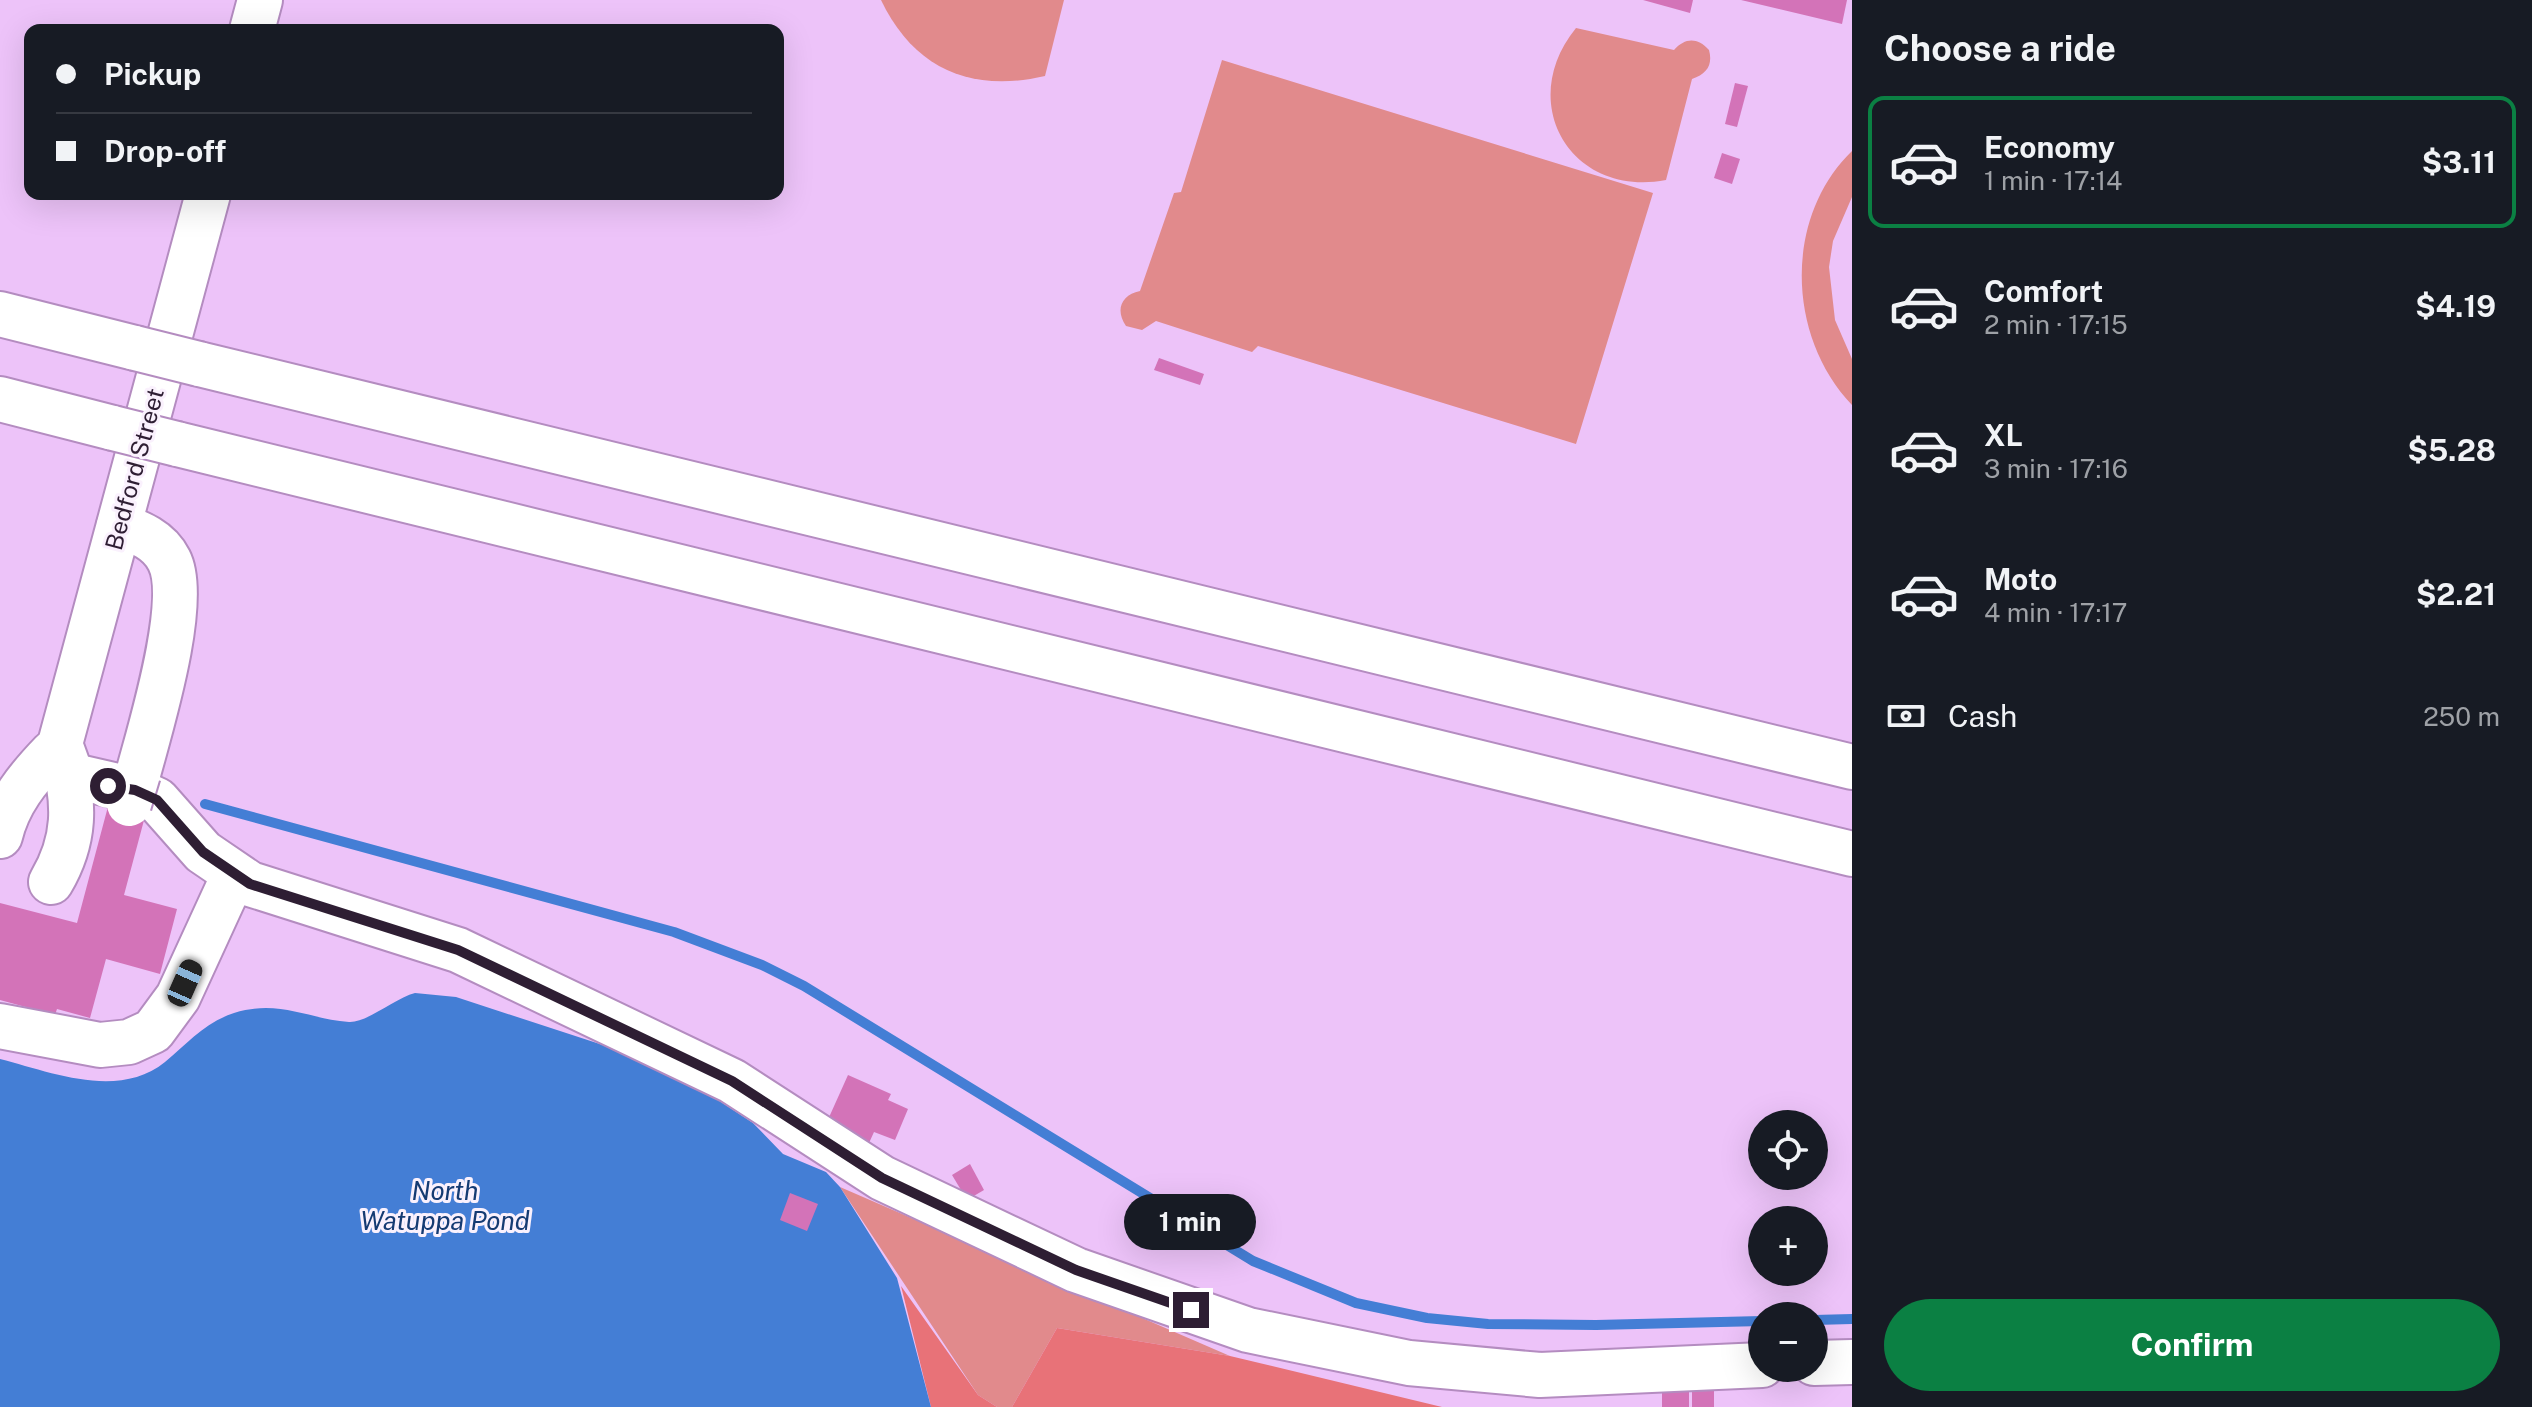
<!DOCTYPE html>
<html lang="en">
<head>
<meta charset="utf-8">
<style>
	:root { --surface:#171b24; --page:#20242c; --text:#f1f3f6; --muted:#9ea1a6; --line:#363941; --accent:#0b8043 }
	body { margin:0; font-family:"Public Sans",sans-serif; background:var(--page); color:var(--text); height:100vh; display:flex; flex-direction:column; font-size:30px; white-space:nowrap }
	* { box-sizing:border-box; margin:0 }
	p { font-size:26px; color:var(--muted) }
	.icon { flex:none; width:44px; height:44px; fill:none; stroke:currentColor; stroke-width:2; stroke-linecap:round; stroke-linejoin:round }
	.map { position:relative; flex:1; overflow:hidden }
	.sheet { display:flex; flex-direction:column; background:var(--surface); width:680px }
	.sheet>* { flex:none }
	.guide { position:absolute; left:24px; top:24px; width:760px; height:176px; border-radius:16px; box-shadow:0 8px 32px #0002; display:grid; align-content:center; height:176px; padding:0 32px; background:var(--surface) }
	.fabs { position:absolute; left:1748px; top:1110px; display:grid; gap:16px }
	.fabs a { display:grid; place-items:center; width:80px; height:80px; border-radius:50%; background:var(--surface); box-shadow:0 8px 32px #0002; font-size:40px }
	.end { position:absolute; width:36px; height:36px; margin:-18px; border:10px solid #2e1e33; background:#fff; box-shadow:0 0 0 4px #fff }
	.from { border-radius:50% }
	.bubble { position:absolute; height:56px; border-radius:28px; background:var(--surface); box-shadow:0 8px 32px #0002; font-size:26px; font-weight:700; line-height:56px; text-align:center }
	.car { position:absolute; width:24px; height:48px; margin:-24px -12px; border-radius:10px; box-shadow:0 0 6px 2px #0007; background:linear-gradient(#222 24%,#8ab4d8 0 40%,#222 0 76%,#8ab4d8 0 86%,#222 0) }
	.guide b { display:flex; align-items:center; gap:28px; height:76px; font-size:30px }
	.guide b+b { border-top:2px solid var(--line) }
	.guide i { width:20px; height:20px; background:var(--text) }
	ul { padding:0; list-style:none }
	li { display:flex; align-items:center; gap:24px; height:132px; margin:0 16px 12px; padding:0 16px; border:4px solid transparent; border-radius:16px }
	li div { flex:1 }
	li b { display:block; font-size:30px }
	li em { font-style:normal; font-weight:700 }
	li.selected { border-color:var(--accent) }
	li>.icon { width:72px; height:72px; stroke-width:1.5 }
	h2 { padding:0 32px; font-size:36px; line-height:96px }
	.pay { display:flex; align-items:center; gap:20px; height:88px; padding:0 32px; font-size:30px }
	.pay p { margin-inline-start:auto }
	.button { display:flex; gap:16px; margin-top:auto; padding:16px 32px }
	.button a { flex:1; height:92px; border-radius:48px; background:var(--accent); color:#fff; font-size:32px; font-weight:700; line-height:92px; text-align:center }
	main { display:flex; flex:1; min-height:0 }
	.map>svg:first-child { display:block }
</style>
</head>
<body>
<main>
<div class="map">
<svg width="1852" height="1407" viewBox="0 0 1852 1407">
	<rect width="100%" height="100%" fill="#edc3f9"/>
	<!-- green -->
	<g fill="#e18a8c">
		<path d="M881 0H1064L1045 76C971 93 914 69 881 0Z"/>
		<path d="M1576 28 1674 50C1685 38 1697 37 1709 50 1713 65 1707 74 1692 79L1666 180C1571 198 1515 103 1576 28Z"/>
		<path d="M1222 60 1653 193 1576 444 1258 346 1252 352 1156 321 1142 330 1126 326C1115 310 1121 295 1140 291L1174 193 1181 192Z"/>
		<path d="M1852 151V197L1833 241 1829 267 1835 320 1852 359V405C1787 337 1783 218 1852 151Z"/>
		<polygon points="840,1187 1230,1356 1057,1328 1012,1407 997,1407 978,1395"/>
	</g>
	<!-- forest -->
	<g fill="#e87278">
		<polygon points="901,1286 978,1395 997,1407 931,1407"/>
		<polygon points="1057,1328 1230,1356 1442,1407 1012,1407"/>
	</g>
	<!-- water -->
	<path fill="#447ed5" d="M415 993 456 997 609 1047 718 1100 753 1123 783 1154 826 1172 840 1187 897 1278 931 1407H0V1059C51 1072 118 1100 165 1062 188 1043 204 1023 234 1013 279 999 308 1019 349 1022 367 1023 395 998 415 993Z"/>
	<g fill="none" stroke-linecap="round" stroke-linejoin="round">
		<!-- stream -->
		<g stroke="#447ed5" stroke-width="10">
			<polyline points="205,804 674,932 762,965 804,986 1253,1261 1356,1303 1427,1318 1488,1324 1596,1325 1762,1321"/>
			<polyline points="1814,1320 1852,1319"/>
		</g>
	</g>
	<!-- building -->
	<g fill="#d373b8">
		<polygon points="1643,0 1693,0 1690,13"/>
		<polygon points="1741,0 1847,0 1842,24"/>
		<polygon points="1735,83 1748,86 1737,127 1725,124"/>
		<polygon points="1722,153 1740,159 1732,184 1714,178"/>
		<polygon points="1159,358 1204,374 1200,385 1154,370"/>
		<polygon points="110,799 147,809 124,895 177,909 160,974 106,959 90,1018 57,1009 55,1015 0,1000 0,903 77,923"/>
		<polygon points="848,1075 891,1094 888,1100 908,1109 895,1140 874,1132 869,1143 826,1124"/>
		<polygon points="970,1164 984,1190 967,1200 952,1175"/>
		<polygon points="790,1193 818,1204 807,1231 780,1220"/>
		<rect x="1692" y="1382" width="22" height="25"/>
		<rect x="1662" y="1388" width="27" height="19"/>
	</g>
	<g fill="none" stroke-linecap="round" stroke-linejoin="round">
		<!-- minor casing -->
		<g stroke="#b48cc0" stroke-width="48">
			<g id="minor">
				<polyline points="252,30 260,0"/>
				<polyline points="208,194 60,744 69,769 78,777 135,790 157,800 203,852 250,884 458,950 732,1081 882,1178 1076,1270 1248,1330 1409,1363 1540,1375 1762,1365"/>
				<path d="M119 526C139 532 159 540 169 560 190 600 150 729 138 774"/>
				<path d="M0 836C8 802 28 778 52 753"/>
				<path d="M51 882C76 840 75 803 63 757"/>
				<polyline points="0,1026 100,1045 129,1042 153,1031 178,997 234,875"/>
				<polyline points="1814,1363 1852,1362"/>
			</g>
		</g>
		<!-- highway casing -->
		<g stroke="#b48cc0" stroke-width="48">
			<g id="highway">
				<polyline points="0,314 135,348"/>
				<polyline points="199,364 1852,767"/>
				<polyline points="0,399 113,428"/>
				<polyline points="177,444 1852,854"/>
			</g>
		</g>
		<!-- minor -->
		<use href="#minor" stroke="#fff" stroke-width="44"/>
		<!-- highway -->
		<use href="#highway" stroke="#fff" stroke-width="44"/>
		<!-- minor-bridge casing -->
		<g stroke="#b48cc0" stroke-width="48" stroke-linecap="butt">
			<polyline id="minor-bridge" points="129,804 138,774"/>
		</g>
		<!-- highway-bridge casing -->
		<g stroke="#b48cc0" stroke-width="48" stroke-linecap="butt">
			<g id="highway-bridge">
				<polyline points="135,348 199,364"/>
				<polyline points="113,428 177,444"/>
			</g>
		</g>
		<!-- minor-bridge -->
		<use href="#minor-bridge" stroke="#fff" stroke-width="44"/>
		<!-- highway-bridge -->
		<use href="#highway-bridge" stroke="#fff" stroke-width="44"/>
	</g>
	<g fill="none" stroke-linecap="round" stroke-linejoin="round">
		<!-- route -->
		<polyline stroke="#2e1e33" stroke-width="10" points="108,786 135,790 157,800 203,852 250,884 458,950 732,1081 882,1178 1076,1270 1191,1310"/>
	</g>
	<g text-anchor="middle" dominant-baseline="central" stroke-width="6" stroke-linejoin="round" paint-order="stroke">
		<!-- street labels -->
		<g font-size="24" fill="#2e1e33" stroke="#faf1fd">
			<text transform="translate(134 469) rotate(-75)">Bedford Street</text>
		</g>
		<!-- water labels -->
		<g font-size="26" font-style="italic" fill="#153b73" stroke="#faf1fd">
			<text x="445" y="1190">North<tspan x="445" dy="30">Watuppa Pond</tspan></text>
		</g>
	</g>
</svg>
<div class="fabs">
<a><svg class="icon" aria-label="locate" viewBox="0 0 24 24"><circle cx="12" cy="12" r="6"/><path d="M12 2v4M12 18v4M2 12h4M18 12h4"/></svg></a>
<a>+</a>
<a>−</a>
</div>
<i class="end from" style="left:108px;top:786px"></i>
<i class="end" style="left:1191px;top:1310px"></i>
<div class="bubble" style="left:1124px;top:1194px;width:132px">1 min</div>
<i class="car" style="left:185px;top:983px;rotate:24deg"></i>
<div class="guide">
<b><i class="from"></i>Pickup</b>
<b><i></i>Drop-off</b>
</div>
</div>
<section class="sheet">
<h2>Choose a ride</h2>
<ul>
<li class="selected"><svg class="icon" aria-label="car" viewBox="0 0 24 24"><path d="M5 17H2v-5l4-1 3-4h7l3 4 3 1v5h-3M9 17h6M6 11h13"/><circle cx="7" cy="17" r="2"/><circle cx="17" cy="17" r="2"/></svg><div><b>Economy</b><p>1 min · 17:14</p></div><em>$3.11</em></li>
<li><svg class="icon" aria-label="car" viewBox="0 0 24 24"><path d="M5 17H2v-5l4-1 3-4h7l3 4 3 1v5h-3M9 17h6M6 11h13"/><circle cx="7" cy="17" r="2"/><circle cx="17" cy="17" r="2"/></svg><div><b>Comfort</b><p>2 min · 17:15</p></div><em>$4.19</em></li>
<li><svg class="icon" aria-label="car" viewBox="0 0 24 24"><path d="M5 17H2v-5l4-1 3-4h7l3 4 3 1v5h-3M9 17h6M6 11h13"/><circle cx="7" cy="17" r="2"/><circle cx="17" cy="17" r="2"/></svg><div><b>XL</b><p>3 min · 17:16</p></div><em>$5.28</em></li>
<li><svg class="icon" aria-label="car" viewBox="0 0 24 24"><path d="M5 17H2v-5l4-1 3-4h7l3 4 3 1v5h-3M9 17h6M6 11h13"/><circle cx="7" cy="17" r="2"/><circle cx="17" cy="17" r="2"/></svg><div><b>Moto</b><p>4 min · 17:17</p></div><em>$2.21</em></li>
</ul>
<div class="pay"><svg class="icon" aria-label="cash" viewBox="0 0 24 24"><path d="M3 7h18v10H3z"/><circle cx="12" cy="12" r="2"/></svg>Cash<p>250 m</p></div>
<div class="button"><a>Confirm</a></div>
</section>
</main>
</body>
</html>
